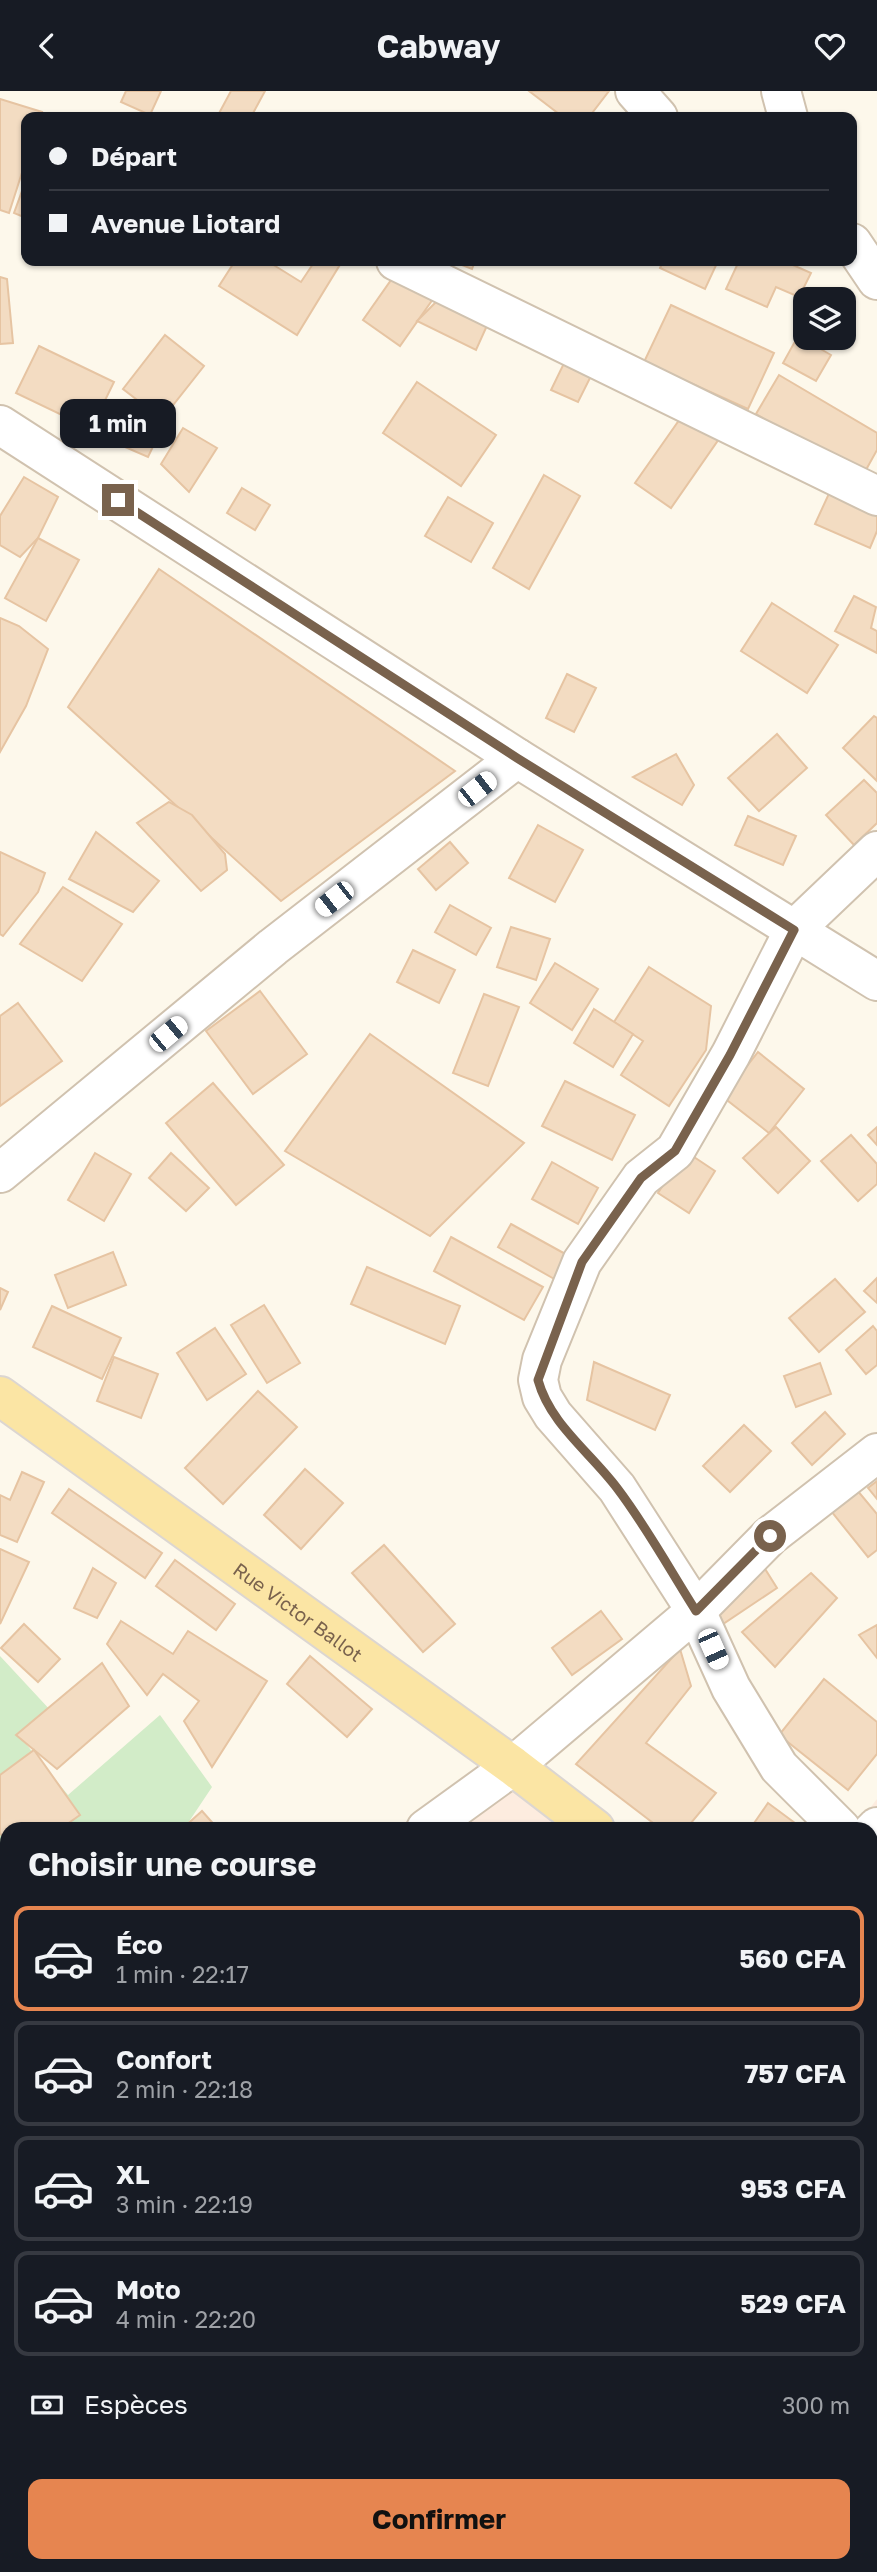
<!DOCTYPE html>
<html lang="fr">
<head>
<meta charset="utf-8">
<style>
	:root { --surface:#171b24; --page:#242831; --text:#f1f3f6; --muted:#9ea1a6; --line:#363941; --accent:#e68550 }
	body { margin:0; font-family:"Golos Text",sans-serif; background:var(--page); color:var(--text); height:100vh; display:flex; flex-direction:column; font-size:26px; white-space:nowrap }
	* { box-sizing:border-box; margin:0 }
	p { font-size:23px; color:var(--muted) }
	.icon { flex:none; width:38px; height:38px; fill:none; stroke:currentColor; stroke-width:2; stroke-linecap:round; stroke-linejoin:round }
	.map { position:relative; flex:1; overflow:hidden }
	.details { position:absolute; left:0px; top:1731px; width:878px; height:751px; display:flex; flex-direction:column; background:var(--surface); border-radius:21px 21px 0 0; box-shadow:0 2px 5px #0004 }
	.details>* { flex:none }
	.banner { position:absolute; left:21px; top:21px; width:836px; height:154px; border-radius:14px; box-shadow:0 2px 5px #0004; display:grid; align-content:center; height:154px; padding:0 28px; background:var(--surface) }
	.tools { position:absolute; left:793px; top:196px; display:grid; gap:14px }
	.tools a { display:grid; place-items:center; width:63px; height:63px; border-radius:14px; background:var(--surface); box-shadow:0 2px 5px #0004; font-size:35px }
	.end { position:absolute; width:32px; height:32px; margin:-16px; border:9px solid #79624d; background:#fff; box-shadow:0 0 0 4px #fff }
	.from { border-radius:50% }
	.bubble { position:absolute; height:49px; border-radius:14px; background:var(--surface); box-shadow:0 2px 5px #0004; font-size:23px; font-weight:700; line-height:49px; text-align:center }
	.car { position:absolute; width:21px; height:42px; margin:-21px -10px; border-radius:9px; box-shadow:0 0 5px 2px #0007; background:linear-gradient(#fff 24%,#345 0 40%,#fff 0 76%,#345 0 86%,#fff 0) }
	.banner b { display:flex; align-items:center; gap:24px; height:66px; font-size:26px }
	.banner b+b { border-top:2px solid var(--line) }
	.banner i { width:18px; height:18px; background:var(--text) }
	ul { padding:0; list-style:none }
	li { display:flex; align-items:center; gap:21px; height:105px; margin:0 14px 10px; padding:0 14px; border:4px solid var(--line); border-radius:14px }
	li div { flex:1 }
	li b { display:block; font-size:26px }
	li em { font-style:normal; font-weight:700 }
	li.selected { border-color:var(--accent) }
	li>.icon { width:63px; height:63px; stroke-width:1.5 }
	h2 { padding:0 28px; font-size:32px; line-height:84px }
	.pay { display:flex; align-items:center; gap:18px; height:77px; padding:0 28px; font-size:26px }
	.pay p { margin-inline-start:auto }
	.primary-button { display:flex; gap:14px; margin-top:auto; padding:14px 28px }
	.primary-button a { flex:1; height:80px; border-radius:14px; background:var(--accent); color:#111; font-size:28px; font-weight:700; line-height:80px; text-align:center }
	header { display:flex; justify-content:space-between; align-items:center; height:91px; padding:0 28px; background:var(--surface); font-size:32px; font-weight:700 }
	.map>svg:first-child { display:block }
</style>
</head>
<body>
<header><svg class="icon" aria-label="back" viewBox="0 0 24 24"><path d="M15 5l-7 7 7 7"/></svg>Cabway<svg class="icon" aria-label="heart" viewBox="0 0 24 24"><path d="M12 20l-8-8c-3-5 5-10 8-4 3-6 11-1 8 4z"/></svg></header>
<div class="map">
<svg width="877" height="2481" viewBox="0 0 877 2481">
	<rect width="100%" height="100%" fill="#fdf8eb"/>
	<!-- commercial -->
	<g fill="#fdecdf">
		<polygon points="511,1694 567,1738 454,1738"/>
		<polygon points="877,1708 877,2247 872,2241 872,1738 854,1738"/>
		<polygon points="877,2298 877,2481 789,2481 768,2475 872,2474 872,2305"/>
	</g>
	<!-- green -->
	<polygon fill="#d2ecc8" points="0,1565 52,1621 26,1653 68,1704 160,1624 212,1696 184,1738 7,1738 7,1864 0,1868"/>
	<!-- building -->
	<g fill="#f3dcc2" stroke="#e6c4a2" stroke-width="2">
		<polygon points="126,0 161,0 150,24 121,11"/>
		<polygon points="231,0 265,0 251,26 217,26"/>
		<polygon points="529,0 609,0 589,26 563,26"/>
		<polygon points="0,8 42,21 40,26 26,26 26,69 9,122 0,119"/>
		<polygon points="26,89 26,127 14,122"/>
		<polygon points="235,170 267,170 301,191 315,170 341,172 297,244 219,195"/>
		<polygon points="452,170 475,170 472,178"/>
		<polygon points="663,170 718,170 705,198 660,177"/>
		<polygon points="739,170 784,170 811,182 799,206 776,196 767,216 726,198"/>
		<polygon points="396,182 433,208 400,255 363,229"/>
		<polygon points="0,186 7,188 13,252 0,253"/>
		<polygon points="442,205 490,228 476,259 417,230"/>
		<polygon points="671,214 774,262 748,318 644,271"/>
		<polygon points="165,244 204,275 162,328 123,298"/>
		<polygon points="798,245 831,264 816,290 783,272"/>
		<polygon points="39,255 114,291 91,338 16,302"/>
		<polygon points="568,264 595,277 578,311 551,299"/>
		<polygon points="779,284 877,342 877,359 862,386 756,323"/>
		<polygon points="417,291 496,344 461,395 383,342"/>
		<polygon points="125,320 162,337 148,366 111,350"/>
		<polygon points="682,325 721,345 671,417 635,392"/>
		<polygon points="183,337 217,357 189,401 161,373"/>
		<polygon points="544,384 580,405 529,498 493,477"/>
		<polygon points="24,386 58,406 38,447 20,466 0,454 0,425"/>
		<polygon points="832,396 877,418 877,440 870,457 815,433"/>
		<polygon points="242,397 270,414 255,439 227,422"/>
		<polygon points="448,406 493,432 471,471 425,445"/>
		<polygon points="38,447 79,469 46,530 5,507"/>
		<polygon points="159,478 455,680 281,810 68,616"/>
		<polygon points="854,505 876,516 871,537 877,540 877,562 835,540"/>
		<polygon points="772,512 838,554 807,602 741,560"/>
		<polygon points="0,527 19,535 48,558 26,615 0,661"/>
		<polygon points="567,583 596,597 574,641 546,627"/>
		<polygon points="874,625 877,627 877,690 843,657"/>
		<polygon points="777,643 807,677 759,720 728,687"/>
		<polygon points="676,663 694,694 682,714 633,686"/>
		<polygon points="864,689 877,702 877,732 854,754 826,724"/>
		<polygon points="169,711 192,724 225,763 227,779 201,800 137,732"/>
		<polygon points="748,725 796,745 783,774 735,754"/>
		<polygon points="538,734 583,759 555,811 509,787"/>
		<polygon points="96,741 159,790 133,821 69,788"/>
		<polygon points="450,751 468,772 436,799 418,778"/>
		<polygon points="0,761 45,782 38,801 3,845 0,843"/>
		<polygon points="63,796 122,833 82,890 20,853"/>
		<polygon points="450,814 491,837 476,864 435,841"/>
		<polygon points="511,836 550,848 536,889 497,876"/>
		<polygon points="413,859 455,879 439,912 397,891"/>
		<polygon points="555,872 598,898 572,939 530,912"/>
		<polygon points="649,876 711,915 706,959 669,1015 621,984 643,950 614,931"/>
		<polygon points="260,900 307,963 253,1003 206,940"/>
		<polygon points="484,903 519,916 488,995 453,982"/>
		<polygon points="18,912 62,970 0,1015 0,925"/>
		<polygon points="594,918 633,943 613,976 574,952"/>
		<polygon points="370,943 524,1052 430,1145 285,1060"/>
		<polygon points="758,961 804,998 769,1042 723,1006"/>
		<polygon points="565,990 635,1024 612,1069 542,1035"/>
		<polygon points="213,992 284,1074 236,1114 166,1032"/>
		<polygon points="776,1036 810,1070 778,1102 743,1067"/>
		<polygon points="877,1036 877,1054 868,1044"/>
		<polygon points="851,1044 877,1073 877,1093 858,1110 821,1070"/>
		<polygon points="685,1060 715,1080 689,1122 658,1102"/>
		<polygon points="95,1062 131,1083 104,1130 68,1109"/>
		<polygon points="171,1062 209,1097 186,1120 149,1087"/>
		<polygon points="552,1071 598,1097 578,1133 532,1108"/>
		<polygon points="511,1133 569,1165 556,1189 498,1156"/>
		<polygon points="451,1146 543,1196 524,1229 434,1180"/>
		<polygon points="113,1161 126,1194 68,1217 55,1184"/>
		<polygon points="367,1176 460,1215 445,1253 351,1213"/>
		<polygon points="877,1187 877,1212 864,1200"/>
		<polygon points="835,1188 865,1221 819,1261 789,1227"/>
		<polygon points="0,1197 8,1201 0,1219"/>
		<polygon points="264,1214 300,1272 267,1292 231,1234"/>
		<polygon points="52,1215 121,1247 102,1288 33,1256"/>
		<polygon points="873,1235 877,1240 877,1274 866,1283 846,1259"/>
		<polygon points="215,1237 246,1283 207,1309 177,1262"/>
		<polygon points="114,1266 158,1283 141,1327 97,1310"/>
		<polygon points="594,1271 670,1304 655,1339 587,1309"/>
		<polygon points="820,1272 831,1303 796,1316 784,1285"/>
		<polygon points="258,1300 297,1336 223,1413 185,1377"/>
		<polygon points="825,1321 845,1343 812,1374 792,1352"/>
		<polygon points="744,1334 771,1360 730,1401 703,1375"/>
		<polygon points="305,1378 343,1412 301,1458 264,1424"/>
		<polygon points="22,1381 44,1391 17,1451 0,1444 0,1404 10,1409"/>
		<polygon points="877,1390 877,1408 868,1397"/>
		<polygon points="69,1398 162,1462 145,1487 52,1422"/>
		<polygon points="857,1399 877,1423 877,1459 868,1466 831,1420"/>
		<polygon points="384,1454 455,1533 423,1561 352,1482"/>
		<polygon points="0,1458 29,1471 0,1533"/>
		<polygon points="175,1469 235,1513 216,1539 156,1495"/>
		<polygon points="762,1473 777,1497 723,1533 708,1509"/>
		<polygon points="93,1477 116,1492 97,1527 74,1517"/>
		<polygon points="811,1482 837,1507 775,1576 742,1541"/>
		<polygon points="601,1520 622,1548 572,1584 552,1557"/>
		<polygon points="121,1530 173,1563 188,1540 267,1590 212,1676 184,1630 199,1610 163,1583 147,1604 107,1553"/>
		<polygon points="24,1533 60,1568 38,1591 1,1557"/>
		<polygon points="877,1534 877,1567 859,1544"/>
		<polygon points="680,1558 691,1595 646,1652 716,1702 686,1738 661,1738 576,1673"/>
		<polygon points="310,1565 372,1618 347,1646 287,1593"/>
		<polygon points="102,1572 129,1615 57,1678 16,1644"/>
		<polygon points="824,1588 877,1631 877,1663 848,1699 779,1644"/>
		<polygon points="34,1659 80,1724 60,1738 7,1738 7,1751 0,1742 0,1684"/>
		<polygon points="768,1712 803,1738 750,1738"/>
		<polygon points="202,1720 218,1738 182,1738"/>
		<polygon points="877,1808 877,1862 872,1858 872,1816"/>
		<polygon points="7,1873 7,1921 0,1914 0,1880"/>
		<polygon points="7,1960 7,2019 0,2026 0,1967"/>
		<polygon points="877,2026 877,2085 872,2080 872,2032"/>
		<polygon points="0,2170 7,2176 7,2202 0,2207"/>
		<polygon points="7,2197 7,2258 0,2250 0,2200"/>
		<polygon points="872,2356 877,2361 877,2420 872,2415"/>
		<polygon points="32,2474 48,2474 50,2481 11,2481"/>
		<polygon points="68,2474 118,2474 121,2481 58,2481"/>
		<polygon points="399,2474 619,2474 628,2481 409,2481"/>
	</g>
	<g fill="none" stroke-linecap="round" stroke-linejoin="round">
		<!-- minor casing -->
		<g stroke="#d0c2af" stroke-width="42">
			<g id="minor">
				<polyline points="635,0 658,26"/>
				<polyline points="781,0 788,26"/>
				<polyline points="852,152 877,189"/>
				<polyline points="396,170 877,405"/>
				<polyline points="0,334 517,667 877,890"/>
				<polyline points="0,1082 273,856 517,667"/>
				<polyline points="426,1738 513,1675 696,1520 770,1445 877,1362"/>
				<polyline points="841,1738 779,1676 731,1597 696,1520 617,1397 553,1324 542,1306 538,1289 542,1269 582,1171 641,1087 675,1060 731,963 794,839 877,760"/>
				<polyline points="872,1741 877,1736"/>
				<polyline points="0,2066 7,2061"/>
				<polyline points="0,2103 7,2108"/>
				<polyline points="872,2254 877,2247"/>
				<polyline points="250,2481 257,2474"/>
				<polyline points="703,2481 707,2474"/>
			</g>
		</g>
		<!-- major casing -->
		<g stroke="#dcd6d1" stroke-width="42">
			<g id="major">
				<path id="s1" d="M0 1305 513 1675 595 1738"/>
				<polyline points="872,1946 877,1950"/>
			</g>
		</g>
		<!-- minor -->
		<use href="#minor" stroke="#fff" stroke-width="38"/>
		<!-- major -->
		<use href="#major" stroke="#fbe5a4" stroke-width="38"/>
	</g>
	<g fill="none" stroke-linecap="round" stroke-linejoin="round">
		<!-- route -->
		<path stroke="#79624d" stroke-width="9" d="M118 409 517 667 794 839 730 964 675 1060 641 1087 582 1171 538 1289C550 1333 590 1361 617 1397 646 1435 670 1479 696 1520L770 1445"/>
	</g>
	<g text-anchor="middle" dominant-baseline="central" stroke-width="5" stroke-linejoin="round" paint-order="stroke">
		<!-- street labels -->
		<g font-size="19" fill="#79624d" stroke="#fffbf2">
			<text stroke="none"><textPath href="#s1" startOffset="368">Rue Victor Ballot</textPath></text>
		</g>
	</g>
</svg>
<div class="tools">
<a><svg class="icon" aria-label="layers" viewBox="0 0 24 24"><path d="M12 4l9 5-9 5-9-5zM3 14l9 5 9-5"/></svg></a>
</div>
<i class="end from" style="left:770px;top:1445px"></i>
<i class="end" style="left:118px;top:409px"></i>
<div class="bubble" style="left:60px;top:308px;width:116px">1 min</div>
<i class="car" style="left:477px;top:698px;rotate:52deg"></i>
<i class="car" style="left:334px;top:808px;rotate:232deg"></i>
<i class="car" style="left:168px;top:943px;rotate:50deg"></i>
<i class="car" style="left:713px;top:1558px;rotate:156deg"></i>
<div class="banner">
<b><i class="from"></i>Départ</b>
<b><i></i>Avenue Liotard</b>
</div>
<section class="details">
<h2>Choisir une course</h2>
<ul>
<li class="selected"><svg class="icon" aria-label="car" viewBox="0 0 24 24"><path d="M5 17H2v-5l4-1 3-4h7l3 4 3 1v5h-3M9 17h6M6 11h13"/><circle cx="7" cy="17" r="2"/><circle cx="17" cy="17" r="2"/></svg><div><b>Éco</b><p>1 min · 22:17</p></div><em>560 CFA</em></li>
<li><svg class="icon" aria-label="car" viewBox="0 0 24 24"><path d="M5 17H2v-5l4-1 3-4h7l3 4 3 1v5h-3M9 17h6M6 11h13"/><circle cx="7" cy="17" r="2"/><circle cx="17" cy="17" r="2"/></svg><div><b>Confort</b><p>2 min · 22:18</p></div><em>757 CFA</em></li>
<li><svg class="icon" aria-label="car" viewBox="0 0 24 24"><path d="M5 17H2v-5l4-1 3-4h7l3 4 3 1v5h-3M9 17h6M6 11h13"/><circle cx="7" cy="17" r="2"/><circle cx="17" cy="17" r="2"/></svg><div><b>XL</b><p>3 min · 22:19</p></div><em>953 CFA</em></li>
<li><svg class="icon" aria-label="car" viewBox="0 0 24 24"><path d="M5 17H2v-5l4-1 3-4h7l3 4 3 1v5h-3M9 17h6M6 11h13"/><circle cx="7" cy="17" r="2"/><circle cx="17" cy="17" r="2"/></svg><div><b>Moto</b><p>4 min · 22:20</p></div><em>529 CFA</em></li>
</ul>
<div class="pay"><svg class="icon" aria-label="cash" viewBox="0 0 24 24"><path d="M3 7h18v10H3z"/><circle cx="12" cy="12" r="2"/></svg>Espèces<p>300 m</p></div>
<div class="primary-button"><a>Confirmer</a></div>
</section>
</div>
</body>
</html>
